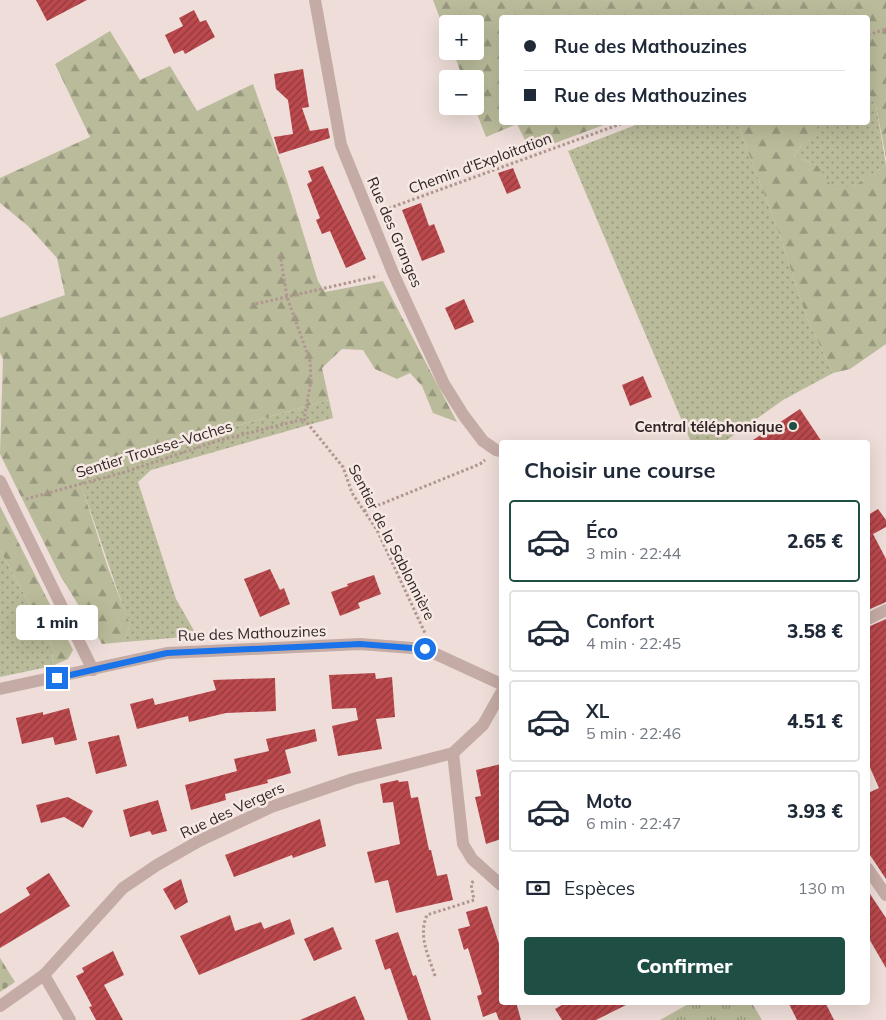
<!DOCTYPE html>
<html lang="fr">
<head>
<meta charset="utf-8">
<style>
	:root { --surface:#fff; --page:#f6f6f7; --text:#1f2937; --muted:#747a83; --line:#e0e1e3; --accent:#1f4f44 }
	body { margin:0; font-family:Mulish,sans-serif; background:var(--page); color:var(--text); height:100vh; display:flex; flex-direction:column; font-size:19px; white-space:nowrap }
	* { box-sizing:border-box; margin:0 }
	p { font-size:16px; color:var(--muted) }
	.icon { flex:none; width:28px; height:28px; fill:none; stroke:currentColor; stroke-width:2; stroke-linecap:round; stroke-linejoin:round }
	.map { position:relative; flex:1; overflow:hidden }
	.drawer { position:absolute; left:499px; top:440px; width:371px; height:565px; display:flex; flex-direction:column; background:var(--surface); border-radius:5px; box-shadow:0 5px 20px #0002 }
	.drawer>* { flex:none }
	.guide { position:absolute; left:499px; top:15px; width:371px; height:110px; border-radius:5px; box-shadow:0 5px 20px #0002; display:grid; align-content:center; height:110px; padding:0 25px; background:var(--surface) }
	.fabs { position:absolute; left:439px; top:15px; display:grid; gap:10px }
	.fabs a { display:grid; place-items:center; width:45px; height:45px; border-radius:5px; background:var(--surface); box-shadow:0 5px 20px #0002; font-size:25px }
	.end { position:absolute; width:22px; height:22px; margin:-11px; border:6px solid #1a73e8; background:#fff; box-shadow:0 0 0 2px #fff }
	.from { border-radius:50% }
	.bubble { position:absolute; height:35px; border-radius:5px; background:var(--surface); box-shadow:0 5px 20px #0002; font-size:16px; font-weight:800; line-height:35px; text-align:center }
	.guide b { display:flex; align-items:center; gap:18px; height:48px; font-size:19px }
	.guide b+b { border-top:1px solid var(--line) }
	.guide i { width:12px; height:12px; background:var(--text) }
	ul { padding:0; list-style:none }
	li { display:flex; align-items:center; gap:15px; height:82px; margin:0 10px 8px; padding:0 15px; border:2px solid var(--line); border-radius:5px }
	li div { flex:1 }
	li b { display:block; font-size:19px }
	li em { font-style:normal; font-weight:800 }
	li.current { border-color:var(--accent) }
	li>.icon { width:45px; height:45px; stroke-width:1.5 }
	h2 { padding:0 25px; font-size:22px; line-height:60px }
	.pay { display:flex; align-items:center; gap:12px; height:55px; padding:0 25px; font-size:19px }
	.pay p { margin-inline-start:auto }
	.button { display:flex; gap:10px; margin-top:auto; padding:10px 25px }
	.button a { flex:1; height:58px; border-radius:5px; background:var(--accent); color:#fff; font-size:20px; font-weight:800; line-height:58px; text-align:center }
	.map>svg:first-child { display:block }
</style>
</head>
<body>
<div class="map">
<svg width="886" height="1020" viewBox="0 0 886 1020">
	<defs>
		<pattern id="grass-dots" width="8" height="8" patternUnits="userSpaceOnUse" patternTransform="scale(1.25)"><rect width="8" height="8" fill="#b9bb9a"/><path d="M2 2h.1M6 6h.1" fill="none" stroke="#97987d" stroke-width="1.8" stroke-linecap="round"/></pattern>
		<pattern id="forest-firs" width="22" height="20" patternUnits="userSpaceOnUse" patternTransform="scale(1.25)"><rect width="22" height="20" fill="#b9bb9a"/><path d="M5 1l3.5 6h-7zM16 11l3.5 6h-7z" fill="#97987d"/></pattern>
		<pattern id="cemetery-stones" width="16" height="16" patternUnits="userSpaceOnUse" patternTransform="scale(1.25)"><rect width="16" height="16" fill="#b9bb9a"/><path d="M2 7V4a2 2 0 0 1 4 0v3zM10 15v-3a2 2 0 0 1 4 0v3z" fill="#97987d"/></pattern>
		<pattern id="park-tufts" width="24" height="20" patternUnits="userSpaceOnUse" patternTransform="scale(1.25)"><rect width="24" height="20" fill="#b9bb9a"/><path d="M3 7l-1-3M5 7V3M7 7l1-3M15 17l-1-3M17 17v-4M19 17l1-3" fill="none" stroke="#97987d"/></pattern>
		<pattern id="building-hatch" width="6" height="6" patternUnits="userSpaceOnUse" patternTransform="scale(1.25)"><rect width="6" height="6" fill="#bb494d"/><path d="M-1 1l2-2M0 6l6-6M5 7l2-2" fill="none" stroke="#903a3c"/></pattern>
	</defs>
	<rect width="100%" height="100%" fill="#eeddd8"/>
	<!-- grass -->
	<g fill="url(#grass-dots)">
		<polygon points="868,92 876,106 886,165 852,187 831,187 817,165 794,156 802,144 818,135 816,123 868,122"/>
		<polygon points="641,123 737,123 779,233 806,316 833,373 783,400 724,442 691,442 568,151"/>
		<path d="M329 400 333 418 151 470 138 482 176 599 197 636 124 642 130 624C111 576 97 526 78 478L222 430Z"/>
		<polygon points="0,550 53,647 52,666 0,677"/>
	</g>
	<!-- forest -->
	<g fill="url(#forest-firs)">
		<polygon points="433,0 886,0 886,158 876,106 868,92 868,18 501,18 501,122 609,123 531,152 517,124 486,137 474,106 475,79 463,79 453,51 475,51 475,24 448,24 447,37"/>
		<polygon points="110,31 140,80 170,66 197,111 253,84 287,181 318,281 325,292 383,281 457,422 433,413 422,386 410,373 397,379 375,369 363,350 342,349 322,368 329,400 222,430 79,478 108,568 130,624 124,642 102,644 60,575 0,454 3,359 0,353 0,318 65,295 57,258 28,226 0,203 0,178 90,137 55,64"/>
		<polygon points="737,123 816,123 819,135 802,144 794,156 817,165 832,187 852,187 886,165 886,344 850,369 833,373 806,316 779,233"/>
		<polygon points="0,506 73,650 68,659 52,666 53,647 0,550"/>
	</g>
	<!-- cemetery -->
	<polygon fill="url(#cemetery-stones)" points="0,958 15,982 0,992"/>
	<!-- park -->
	<polygon fill="url(#park-tufts)" points="692,1002 752,1003 762,1020 660,1020"/>
	<!-- building -->
	<g fill="url(#building-hatch)">
		<polygon points="36,0 87,0 47,21"/>
		<polygon points="194,10 200,22 206,20 215,37 185,54 183,50 174,54 165,35 183,26 179,18"/>
		<polygon points="303,69 309,107 302,108 310,131 328,128 330,138 279,154 274,137 293,134 288,100 276,89 274,74"/>
		<polygon points="323,166 366,259 346,268 330,231 322,234 316,220 320,218 307,184 312,181 308,171"/>
		<polygon points="513,168 521,188 507,194 498,173"/>
		<polygon points="421,203 429,226 434,224 445,252 422,261 402,210"/>
		<polygon points="464,299 474,322 455,330 445,308"/>
		<polygon points="643,376 652,397 630,406 622,385"/>
		<polygon points="800,409 822,442 750,442"/>
		<polygon points="878,509 886,520 886,527 873,534 886,559 886,602 868,610 868,515"/>
		<polygon points="270,569 280,590 284,588 290,604 260,617 244,579"/>
		<polygon points="374,575 381,594 358,603 360,608 340,616 331,592 348,586 347,584"/>
		<polygon points="886,619 886,879 868,852 868,793 879,788 868,763 868,627"/>
		<polygon points="375,673 376,679 392,677 395,717 376,719 382,749 338,756 332,726 358,720 356,708 332,709 329,675"/>
		<polygon points="275,678 276,711 226,713 189,722 188,716 137,729 130,704 153,698 155,705 216,690 213,680"/>
		<polygon points="69,708 77,740 55,745 53,737 22,744 16,718 43,712 43,715"/>
		<polygon points="315,729 317,741 285,750 291,773 267,780 268,783 225,794 226,800 191,810 185,785 237,771 234,759 269,751 266,739"/>
		<polygon points="119,735 127,766 96,774 88,742"/>
		<polygon points="501,764 501,839 486,844 475,797 481,796 476,770"/>
		<polygon points="398,780 399,782 408,781 411,798 418,797 429,850 431,850 437,876 447,874 453,900 396,913 388,880 375,883 367,852 400,844 393,802 383,803 380,784"/>
		<polygon points="68,797 93,811 83,828 64,817 41,823 36,805"/>
		<polygon points="158,800 167,831 152,835 150,831 130,837 123,810"/>
		<polygon points="320,819 326,846 293,858 292,855 234,877 225,855"/>
		<polygon points="49,873 70,906 0,948 0,914 30,895 26,888"/>
		<polygon points="181,879 188,902 175,910 163,889"/>
		<polygon points="868,891 886,918 886,968 868,937"/>
		<polygon points="487,906 501,950 501,1002 516,1002 521,1020 499,1020 496,1012 483,1017 477,996 482,994 468,948 464,950 458,929 470,926 466,912"/>
		<polygon points="230,915 235,931 261,922 264,929 290,919 295,934 199,975 180,936"/>
		<polygon points="333,927 342,949 314,961 304,939"/>
		<polygon points="398,932 413,976 416,975 431,1020 408,1020 390,968 385,970 375,940"/>
		<polygon points="113,951 124,975 104,985 123,1020 96,1020 89,1007 92,1006 76,976 84,972 82,968"/>
		<polygon points="355,996 365,1020 300,1020"/>
		<polygon points="567,1002 632,1002 596,1020 562,1020 555,1009"/>
		<polygon points="788,1002 825,1002 834,1020 797,1020"/>
	</g>
	<g fill="none" stroke-linecap="round" stroke-linejoin="round">
		<!-- path -->
		<g stroke="#b09590" stroke-width="3" stroke-dasharray="2.5 2.5" stroke-linecap="butt">
			<polyline points="868,35 886,29"/>
			<polyline points="384,210 626,122"/>
			<polyline points="280,254 287,297 310,361 311,381 304,419 343,467 352,493 377,530 425,633"/>
			<polyline points="251,305 378,276"/>
			<polyline points="26,499 125,472 217,441 304,419"/>
			<polyline points="364,511 480,464 485,460"/>
			<path d="M435 976C428 954 418 936 427 915L474 900 471 884 474 880"/>
		</g>
		<!-- minor -->
		<g stroke="#c5aba5" stroke-width="12">
			<polyline points="315,0 341,145 393,273 444,384 464,416 483,441 496,450 501,451"/>
			<polyline points="0,481 93,670"/>
			<polyline points="868,619 886,610"/>
			<polyline points="0,689 167,653 360,644 425,649 501,684"/>
			<polyline points="453,753 463,844 472,859 501,885"/>
			<polyline points="868,869 886,895"/>
			<polyline points="44,975 70,1020"/>
			<polyline points="0,1006 44,975 123,888 157,865 199,841 271,807 353,779 453,753 483,725 501,693"/>
		</g>
	</g>
	<g fill="none" stroke-linecap="round" stroke-linejoin="round">
		<!-- route -->
		<polyline stroke="#1a73e8" stroke-width="6" points="57,678 167,653 360,644 425,649"/>
	</g>
	<!-- markers -->
	<circle fill="#1f4f44" stroke="#f6e8e3" stroke-width="2" cx="793" cy="426" r="5"/>
	<g text-anchor="middle" dominant-baseline="central" stroke-width="5" stroke-linejoin="round" paint-order="stroke">
		<!-- street labels -->
		<g font-size="15" fill="#312626" stroke="#f6e8e3">
			<text transform="translate(480 163) rotate(-20)">Chemin d'Exploitation</text>
			<text transform="translate(395 232) rotate(67)">Rue des Granges</text>
			<text transform="translate(154 449) rotate(-17)">Sentier Trousse-Vaches</text>
			<text transform="translate(392 542) rotate(63)">Sentier de la Sablonnière</text>
			<text transform="translate(252 633) rotate(-2)">Rue des Mathouzines</text>
			<text transform="translate(232 810) rotate(-25)">Rue des Vergers</text>
		</g>
		<!-- poi labels -->
		<g font-size="15" font-weight="bold" fill="#312626" stroke="#f6e8e3" text-anchor="end">
			<text x="783" y="426">Central téléphonique</text>
		</g>
	</g>
</svg>
<div class="fabs">
<a>+</a>
<a>−</a>
</div>
<i class="end from" style="left:425px;top:649px"></i>
<i class="end" style="left:57px;top:678px"></i>
<div class="bubble" style="left:16px;top:605px;width:82px">1 min</div>
<div class="guide">
<b><i class="from"></i>Rue des Mathouzines</b>
<b><i></i>Rue des Mathouzines</b>
</div>
<section class="drawer">
<h2>Choisir une course</h2>
<ul>
<li class="current"><svg class="icon" aria-label="car" viewBox="0 0 24 24"><path d="M5 17H2v-5l4-1 3-4h7l3 4 3 1v5h-3M9 17h6M6 11h13"/><circle cx="7" cy="17" r="2"/><circle cx="17" cy="17" r="2"/></svg><div><b>Éco</b><p>3 min · 22:44</p></div><em>2.65 €</em></li>
<li><svg class="icon" aria-label="car" viewBox="0 0 24 24"><path d="M5 17H2v-5l4-1 3-4h7l3 4 3 1v5h-3M9 17h6M6 11h13"/><circle cx="7" cy="17" r="2"/><circle cx="17" cy="17" r="2"/></svg><div><b>Confort</b><p>4 min · 22:45</p></div><em>3.58 €</em></li>
<li><svg class="icon" aria-label="car" viewBox="0 0 24 24"><path d="M5 17H2v-5l4-1 3-4h7l3 4 3 1v5h-3M9 17h6M6 11h13"/><circle cx="7" cy="17" r="2"/><circle cx="17" cy="17" r="2"/></svg><div><b>XL</b><p>5 min · 22:46</p></div><em>4.51 €</em></li>
<li><svg class="icon" aria-label="car" viewBox="0 0 24 24"><path d="M5 17H2v-5l4-1 3-4h7l3 4 3 1v5h-3M9 17h6M6 11h13"/><circle cx="7" cy="17" r="2"/><circle cx="17" cy="17" r="2"/></svg><div><b>Moto</b><p>6 min · 22:47</p></div><em>3.93 €</em></li>
</ul>
<div class="pay"><svg class="icon" aria-label="cash" viewBox="0 0 24 24"><path d="M3 7h18v10H3z"/><circle cx="12" cy="12" r="2"/></svg>Espèces<p>130 m</p></div>
<div class="button"><a>Confirmer</a></div>
</section>
</div>
</body>
</html>
